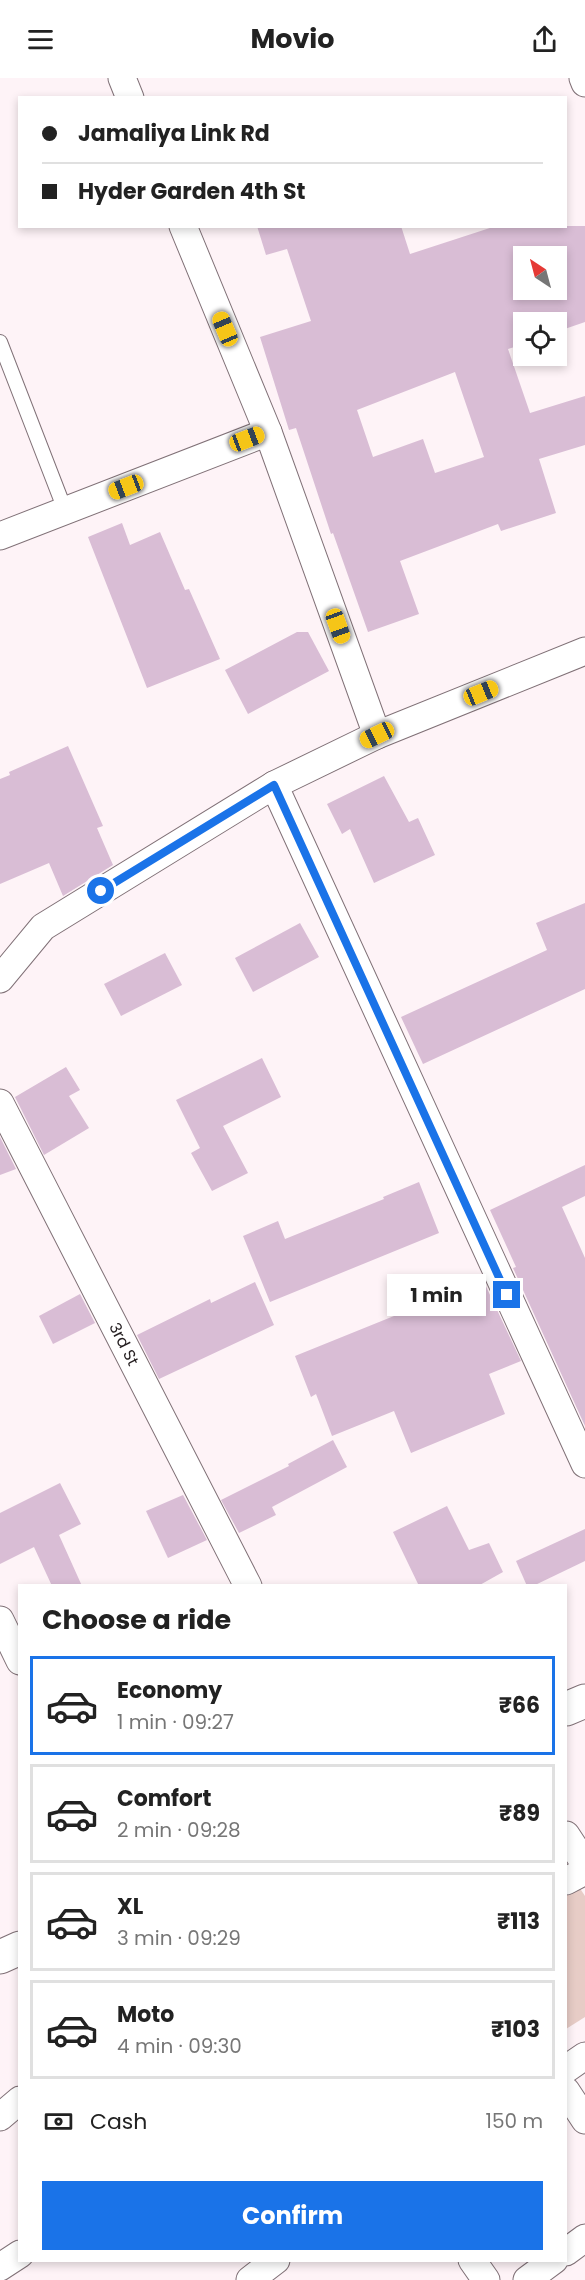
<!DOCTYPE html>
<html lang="en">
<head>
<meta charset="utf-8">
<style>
	:root { --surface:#fff; --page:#f2f2f2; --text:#222; --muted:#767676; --line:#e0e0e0; --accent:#1a73e8 }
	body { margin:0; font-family:Poppins,sans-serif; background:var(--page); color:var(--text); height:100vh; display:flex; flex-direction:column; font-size:22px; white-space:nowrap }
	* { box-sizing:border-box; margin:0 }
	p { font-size:20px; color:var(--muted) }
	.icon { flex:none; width:33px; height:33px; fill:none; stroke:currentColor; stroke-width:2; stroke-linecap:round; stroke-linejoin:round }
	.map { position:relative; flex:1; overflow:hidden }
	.side { position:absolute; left:18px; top:1506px; width:549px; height:678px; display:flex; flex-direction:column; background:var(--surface); border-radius:0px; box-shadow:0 3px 9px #0003 }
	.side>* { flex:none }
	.hud { position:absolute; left:18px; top:18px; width:549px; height:132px; border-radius:0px; box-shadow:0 3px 9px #0003; display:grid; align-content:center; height:132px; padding:0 24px; background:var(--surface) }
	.needle { width:39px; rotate:324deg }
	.fabs { position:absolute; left:513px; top:168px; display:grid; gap:12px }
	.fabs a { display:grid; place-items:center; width:54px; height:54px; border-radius:0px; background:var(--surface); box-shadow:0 3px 9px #0003; font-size:30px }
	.end { position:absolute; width:27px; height:27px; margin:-14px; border:8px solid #1a73e8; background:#fff; box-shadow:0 0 0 3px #fff }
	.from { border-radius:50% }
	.bubble { position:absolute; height:42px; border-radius:0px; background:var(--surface); box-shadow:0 3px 9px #0003; font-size:20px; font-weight:700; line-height:42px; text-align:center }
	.car { position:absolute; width:18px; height:36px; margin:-18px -9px; border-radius:8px; box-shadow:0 0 4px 2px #0007; background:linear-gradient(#f5c518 24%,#345 0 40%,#f5c518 0 76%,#345 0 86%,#f5c518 0) }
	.hud b { display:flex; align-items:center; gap:21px; height:57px; font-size:22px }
	.hud b+b { border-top:2px solid var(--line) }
	.hud i { width:15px; height:15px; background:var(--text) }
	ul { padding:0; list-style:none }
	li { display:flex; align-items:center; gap:18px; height:99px; margin:0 12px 9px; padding:0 12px; border:3px solid var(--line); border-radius:0px }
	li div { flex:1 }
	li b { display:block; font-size:22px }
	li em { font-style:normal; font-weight:700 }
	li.current { border-color:var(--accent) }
	li>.icon { width:54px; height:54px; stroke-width:1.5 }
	h2 { padding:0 24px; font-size:27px; line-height:72px }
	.pay { display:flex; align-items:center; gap:15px; height:66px; padding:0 24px; font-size:22px }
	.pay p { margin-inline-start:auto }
	.action { display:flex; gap:12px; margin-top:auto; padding:12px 24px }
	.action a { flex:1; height:69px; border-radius:0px; background:var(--accent); color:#fff; font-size:24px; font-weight:700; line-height:69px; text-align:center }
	header { display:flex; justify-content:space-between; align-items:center; height:78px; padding:0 24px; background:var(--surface); font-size:27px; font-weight:700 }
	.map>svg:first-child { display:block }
</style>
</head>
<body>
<header><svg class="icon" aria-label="menu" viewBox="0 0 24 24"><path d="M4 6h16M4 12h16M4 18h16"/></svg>Movio<svg class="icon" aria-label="share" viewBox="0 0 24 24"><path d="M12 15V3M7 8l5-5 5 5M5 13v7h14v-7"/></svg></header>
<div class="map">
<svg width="585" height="2202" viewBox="0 0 585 2202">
	<rect width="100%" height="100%" fill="#fef3f7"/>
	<!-- green -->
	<polygon fill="#e7ccc6" points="575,1803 585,1818 585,1939 566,1951 566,1809"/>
	<!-- building -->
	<g fill="#d9bdd5" fill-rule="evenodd">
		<path d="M257 148H401L410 176 496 148H585V244L556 254V244H524V266L508 271 530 335 585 318V367L539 381 556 435 501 453 498 446 400 483 419 536 368 554 333 455 331 456 296 350 289 352 260 259 311 243 287 171 266 177ZM524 178H556V212H524ZM455 294 484 379 435 395 423 361 373 379 357 332Z"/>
		<polygon points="122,445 130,467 160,454 185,512 189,511 220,581 147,610 88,459"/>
		<polygon points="297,554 308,554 329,593 248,636 225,592"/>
		<polygon points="68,668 103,748 97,750 113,787 63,818 49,785 0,806 0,701 10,697 9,694"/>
		<polygon points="384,698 409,744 418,740 435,777 374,805 350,751 342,756 327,726"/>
		<polygon points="585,825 585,911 423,986 401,939 547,872 536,845"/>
		<polygon points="300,845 319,879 253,914 235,880"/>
		<polygon points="165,875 182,907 121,938 104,906"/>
		<polygon points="262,980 281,1019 223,1048 248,1095 212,1113 191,1075 200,1070 176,1022"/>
		<polygon points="66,989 80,1012 69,1018 89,1050 44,1077 15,1019"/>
		<polygon points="0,1059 16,1091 0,1097"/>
		<polygon points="585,1087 585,1118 562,1129 585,1180 585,1348 513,1190 516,1189 490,1132"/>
		<polygon points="419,1104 439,1155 270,1224 243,1158 278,1143 285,1161 384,1121 383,1119"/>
		<polygon points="483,1202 521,1283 489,1296 505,1336 411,1375 394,1333 332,1358 316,1316 311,1319 295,1278"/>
		<polygon points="255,1204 274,1247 159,1301 137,1257 210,1221 211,1225"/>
		<polygon points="80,1216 95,1245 53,1266 39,1238"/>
		<polygon points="333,1362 347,1389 272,1429 276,1437 239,1455 221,1422 289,1388 288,1386"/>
		<polygon points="60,1405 81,1446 59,1457 82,1508 52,1508 34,1469 0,1486 0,1435"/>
		<polygon points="183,1417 207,1462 168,1480 146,1433"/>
		<polygon points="447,1428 469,1472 489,1465 503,1494 478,1508 419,1508 393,1454"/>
		<polygon points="585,1451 585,1483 533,1508 527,1508 516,1483"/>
	</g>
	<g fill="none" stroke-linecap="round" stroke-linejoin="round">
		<!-- service casing -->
		<g stroke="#807177" stroke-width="16">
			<polyline id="service" points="0,264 65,432"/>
		</g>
		<!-- minor casing -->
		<g stroke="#807177" stroke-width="29">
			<g id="minor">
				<polyline points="122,0 130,20"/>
				<polyline points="583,0 585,5"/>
				<polyline points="183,148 268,354 377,657"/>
				<polyline points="0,458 268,354"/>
				<polyline points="274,707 585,1386"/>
				<polyline points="0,901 43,849 274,707 377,657 585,573"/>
				<polyline points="0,1025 248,1508"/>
				<polyline points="0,1542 20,1583"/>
				<polyline points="566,1757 585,1786"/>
				<polyline points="566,1803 585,1793"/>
				<polyline points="566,1991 585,1978"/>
				<polyline points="566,2013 585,2042"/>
				<polyline points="0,2039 20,2022"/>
				<polyline points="566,2174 585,2160"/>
				<polyline points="472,2182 486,2202"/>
				<polyline points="0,2189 20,2176"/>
				<polyline points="250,2202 276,2182"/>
				<polyline points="527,2202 554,2182"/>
			</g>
		</g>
		<!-- tertiary casing -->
		<g stroke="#807177" stroke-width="35">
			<g id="tertiary">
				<polyline points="566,1631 585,1623"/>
				<polyline points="0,1879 20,1870"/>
			</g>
		</g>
		<!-- service -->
		<use href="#service" stroke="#fff" stroke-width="14"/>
		<!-- minor -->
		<use href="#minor" stroke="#fff" stroke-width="27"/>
		<!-- tertiary -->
		<use href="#tertiary" stroke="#fff" stroke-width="33"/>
	</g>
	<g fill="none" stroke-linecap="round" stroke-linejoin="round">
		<!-- route -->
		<polyline stroke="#1a73e8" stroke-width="8" points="101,813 274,707 507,1217"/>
	</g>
	<g text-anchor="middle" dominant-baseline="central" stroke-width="4.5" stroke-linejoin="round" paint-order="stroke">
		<!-- street labels -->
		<g font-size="16" fill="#241e20" stroke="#fff">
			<text transform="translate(124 1266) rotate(63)">3rd St</text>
		</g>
	</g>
</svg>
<div class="fabs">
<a><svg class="needle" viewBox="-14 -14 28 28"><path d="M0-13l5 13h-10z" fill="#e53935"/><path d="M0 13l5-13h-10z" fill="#767676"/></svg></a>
<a><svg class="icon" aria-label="locate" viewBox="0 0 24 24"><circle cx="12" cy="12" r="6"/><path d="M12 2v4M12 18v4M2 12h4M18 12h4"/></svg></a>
</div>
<i class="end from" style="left:101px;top:813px"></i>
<i class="end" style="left:507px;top:1217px"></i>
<div class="bubble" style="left:387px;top:1196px;width:99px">1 min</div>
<i class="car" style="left:225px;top:251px;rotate:337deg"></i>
<i class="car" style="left:247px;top:361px;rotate:69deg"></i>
<i class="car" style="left:126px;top:409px;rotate:249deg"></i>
<i class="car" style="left:338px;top:548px;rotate:160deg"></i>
<i class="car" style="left:481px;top:615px;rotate:68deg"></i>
<i class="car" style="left:377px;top:657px;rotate:244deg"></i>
<div class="hud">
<b><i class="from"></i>Jamaliya Link Rd</b>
<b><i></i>Hyder Garden 4th St</b>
</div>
<section class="side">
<h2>Choose a ride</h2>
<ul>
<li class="current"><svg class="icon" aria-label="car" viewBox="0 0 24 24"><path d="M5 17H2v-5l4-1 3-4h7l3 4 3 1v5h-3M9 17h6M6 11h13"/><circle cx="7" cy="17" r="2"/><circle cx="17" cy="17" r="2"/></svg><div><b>Economy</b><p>1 min · 09:27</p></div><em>₹66</em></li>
<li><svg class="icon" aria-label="car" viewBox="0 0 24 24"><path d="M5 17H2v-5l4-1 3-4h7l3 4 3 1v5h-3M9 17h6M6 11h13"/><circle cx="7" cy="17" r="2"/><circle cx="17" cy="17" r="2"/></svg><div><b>Comfort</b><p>2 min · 09:28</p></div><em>₹89</em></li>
<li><svg class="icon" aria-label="car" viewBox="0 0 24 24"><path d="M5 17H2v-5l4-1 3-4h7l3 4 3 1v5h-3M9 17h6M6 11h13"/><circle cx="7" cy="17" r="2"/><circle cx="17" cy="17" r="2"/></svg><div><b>XL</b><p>3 min · 09:29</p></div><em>₹113</em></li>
<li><svg class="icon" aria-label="car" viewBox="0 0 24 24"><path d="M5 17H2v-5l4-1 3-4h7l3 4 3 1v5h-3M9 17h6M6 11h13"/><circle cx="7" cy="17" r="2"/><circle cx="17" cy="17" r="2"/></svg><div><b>Moto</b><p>4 min · 09:30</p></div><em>₹103</em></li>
</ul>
<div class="pay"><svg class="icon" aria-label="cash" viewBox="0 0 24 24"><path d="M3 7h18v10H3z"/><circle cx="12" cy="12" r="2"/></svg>Cash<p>150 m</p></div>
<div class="action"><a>Confirm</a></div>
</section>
</div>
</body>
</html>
